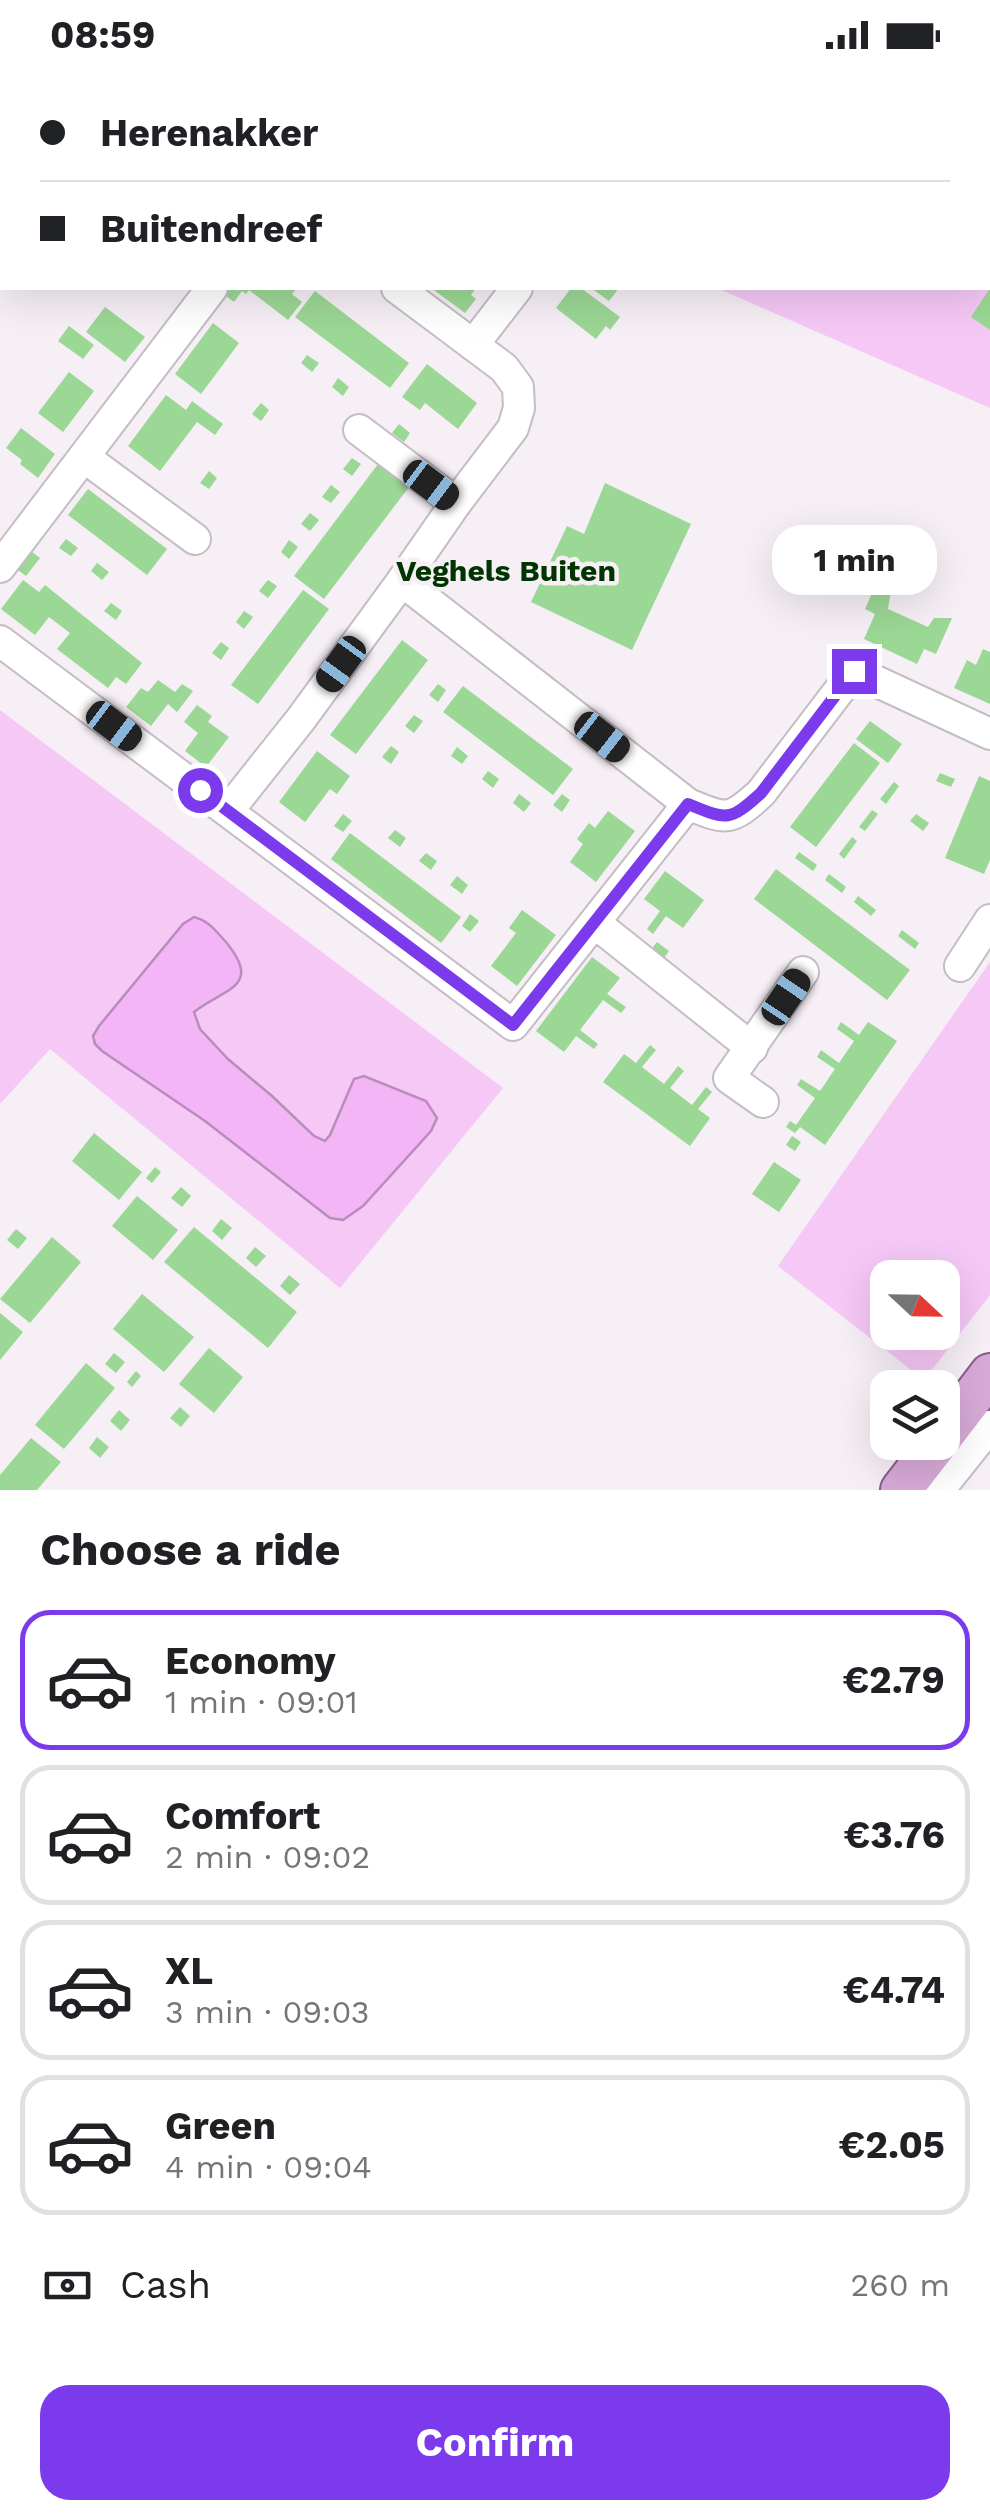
<!DOCTYPE html>
<html lang="en">
<head>
<meta charset="utf-8">
<style>
	:root { --surface:#fff; --page:#f6f6f6; --text:#202124; --muted:#757577; --line:#e0e0e0; --accent:#7c3aed }
	body { margin:0; font-family:"Work Sans",sans-serif; background:var(--page); color:var(--text); height:100vh; display:flex; flex-direction:column; font-size:38px; white-space:nowrap }
	* { box-sizing:border-box; margin:0 }
	p { font-size:32px; color:var(--muted) }
	.icon { flex:none; width:55px; height:55px; fill:none; stroke:currentColor; stroke-width:2; stroke-linecap:round; stroke-linejoin:round }
	.map { position:relative; height:1420px; overflow:hidden }
	.details { display:flex; flex-direction:column; background:var(--surface); flex:1 }
	.details>* { flex:none }
	.banner { position:absolute; left:0px; top:0px; width:990px; height:220px; box-shadow:0 10px 40px #0002; display:grid; align-content:center; height:220px; padding:0 40px; background:var(--surface) }
	.needle { width:65px; rotate:112deg }
	.tools { position:absolute; left:870px; top:1190px; display:grid; gap:20px }
	.tools a { display:grid; place-items:center; width:90px; height:90px; border-radius:20px; background:var(--surface); box-shadow:0 10px 40px #0002; font-size:50px }
	.end { position:absolute; width:45px; height:45px; margin:-22px; border:12px solid #7c3aed; background:#fff; box-shadow:0 0 0 5px #fff }
	.from { border-radius:50% }
	.bubble { position:absolute; height:70px; border-radius:30px; background:var(--surface); box-shadow:0 10px 40px #0002; font-size:32px; font-weight:700; line-height:70px; text-align:center }
	.car { position:absolute; width:30px; height:60px; margin:-30px -15px; border-radius:12px; box-shadow:0 0 8px 2px #0007; background:linear-gradient(#222 24%,#8ab4d8 0 40%,#222 0 76%,#8ab4d8 0 86%,#222 0) }
	.banner b { display:flex; align-items:center; gap:35px; height:95px; font-size:38px }
	.banner b+b { border-top:2px solid var(--line) }
	.banner i { width:25px; height:25px; background:var(--text) }
	ul { padding:0; list-style:none }
	li { display:flex; align-items:center; gap:30px; height:140px; margin:0 20px 15px; padding:0 20px; border:5px solid var(--line); border-radius:30px }
	li div { flex:1 }
	li b { display:block; font-size:38px }
	li em { font-style:normal; font-weight:700 }
	li.on { border-color:var(--accent) }
	li>.icon { width:90px; height:90px; stroke-width:1.5 }
	h2 { padding:0 40px; font-size:45px; line-height:120px }
	.pay { display:flex; align-items:center; gap:25px; height:110px; padding:0 40px; font-size:38px }
	.pay p { margin-inline-start:auto }
	.button { display:flex; gap:20px; margin-top:auto; padding:20px 40px }
	.button a { flex:1; height:115px; border-radius:30px; background:var(--accent); color:#fff; font-size:40px; font-weight:700; line-height:115px; text-align:center }
	.status { display:flex; justify-content:space-between; align-items:center; height:70px; padding:0 50px; background:var(--surface); direction:ltr }
	.status svg { height:28px; fill:currentColor }
	.map>svg:first-child { display:block }
</style>
</head>
<body>
<div class="status"><b>08:59</b><svg viewBox="0 0 49 12"><path d="M0 12V9h3v3zM5 12V6h3v6zM10 12V3h3v9zM15 12V0h3v12zM26 1h20v11H26zM47 4h2v5h-2z"/></svg></div>
<div class="map">
<svg width="990" height="1420" viewBox="0 0 990 1420">
	<rect width="100%" height="100%" fill="#f6eff6"/>
	<!-- green -->
	<g fill="#f5c8f6" fill-rule="evenodd">
		<polygon points="810,0 986,0 990,3 990,338 717,218 988,218 988,2 809,2"/>
		<path d="M0 640 503 1018 340 1218 50 979 0 1034ZM195 847C218 854 239 882 242 905L232 919 194 942 200 959 228 989 272 1026 314 1066 325 1071 330 1065 354 1009 437 1048C421 1084 361 1122 330 1148L205 1051 102 981 95 974 93 966 99 956 183 854Z"/>
		<path d="M990 892V1225L924 1310 778 1196ZM888 1208H942V1262H888Z"/>
	</g>
	<!-- water -->
	<path fill="#f3b5f5" stroke="#b98dbb" stroke-width="2.5" d="M194 847C209 851 216 861 226 872 263 917 225 918 194 942L200 959 228 989 272 1026 314 1066 325 1071 330 1065 354 1009 364 1006 426 1031 437 1048 431 1061 363 1136 343 1150 330 1148 205 1051 102 981 95 974 93 966 99 956 183 854Z"/>
	<!-- building -->
	<g fill="#9bd795">
		<polygon points="227,218 297,218 292,224 302,232 288,250 249,220 246,224 242,221 234,232 222,223"/>
		<polygon points="431,218 476,218 471,225 476,229 465,243"/>
		<polygon points="571,218 581,218 620,247 610,260 606,256 596,269 556,238"/>
		<polygon points="591,218 619,218 609,231"/>
		<polygon points="990,218 990,260 971,247"/>
		<polygon points="315,221 409,293 390,318 295,247"/>
		<polygon points="105,237 145,267 125,292 86,262"/>
		<polygon points="213,253 239,273 201,324 175,304"/>
		<polygon points="69,256 94,275 83,289 58,271"/>
		<polygon points="307,285 319,293 312,302 301,293"/>
		<polygon points="427,294 477,333 458,359 425,333 420,340 402,327"/>
		<polygon points="69,302 94,321 63,362 38,343"/>
		<polygon points="338,308 349,317 343,326 332,317"/>
		<polygon points="166,325 186,340 192,331 223,354 215,365 197,352 160,401 128,376"/>
		<polygon points="261,333 269,340 261,351 252,344"/>
		<polygon points="399,354 410,363 404,372 392,363"/>
		<polygon points="21,358 55,384 38,408 20,394 22,390 6,378"/>
		<polygon points="352,388 361,394 352,406 343,399"/>
		<polygon points="378,394 409,417 324,529 294,506"/>
		<polygon points="209,401 217,408 209,419 200,413"/>
		<polygon points="605,413 691,454 632,580 531,532 567,456 584,464"/>
		<polygon points="331,415 340,422 331,433 322,427"/>
		<polygon points="88,419 167,479 147,505 68,445"/>
		<polygon points="310,443 319,450 310,461 301,454"/>
		<polygon points="66,469 78,478 71,486 59,478"/>
		<polygon points="289,470 298,477 289,489 281,482"/>
		<polygon points="28,479 40,488 26,506 14,497"/>
		<polygon points="97,493 109,502 102,510 91,501"/>
		<polygon points="884,496 894,500 888,539 928,557 934,548 952,548 936,584 924,579 917,594 864,569 875,544 865,539"/>
		<polygon points="23,510 39,522 45,515 142,593 126,614 116,607 108,618 57,579 70,563 49,547 35,565 1,539"/>
		<polygon points="268,510 277,516 268,528 259,521"/>
		<polygon points="303,520 329,539 258,634 231,615"/>
		<polygon points="111,533 122,541 116,550 104,541"/>
		<polygon points="244,541 253,547 244,559 236,552"/>
		<polygon points="402,570 428,590 356,684 330,665"/>
		<polygon points="221,572 229,578 221,590 212,583"/>
		<polygon points="983,579 990,582 990,634 954,618 967,590 976,595"/>
		<polygon points="158,610 175,622 182,614 193,621 177,642 168,634 151,656 126,637 141,618 148,622"/>
		<polygon points="438,614 446,620 438,632 429,625"/>
		<polygon points="463,616 573,699 553,725 443,642"/>
		<polygon points="197,635 212,646 208,652 229,667 206,697 185,681 198,663 184,652"/>
		<polygon points="414,645 423,651 414,663 405,656"/>
		<polygon points="870,651 902,674 888,693 856,669"/>
		<polygon points="854,673 880,693 816,777 790,757"/>
		<polygon points="391,676 399,682 391,694 382,687"/>
		<polygon points="457,677 468,686 462,694 451,686"/>
		<polygon points="317,681 350,706 337,724 330,719 305,752 279,732"/>
		<polygon points="488,701 499,709 493,718 482,709"/>
		<polygon points="940,703 955,709 951,717 936,711"/>
		<polygon points="979,706 990,711 990,790 984,804 945,788"/>
		<polygon points="894,712 899,716 886,734 880,729"/>
		<polygon points="519,724 531,733 524,742 513,733"/>
		<polygon points="562,724 570,730 562,742 553,735"/>
		<polygon points="872,740 878,744 865,761 859,757"/>
		<polygon points="608,741 635,761 596,812 570,792 583,774 577,769 589,753 595,758"/>
		<polygon points="343,744 352,751 343,762 334,756"/>
		<polygon points="916,744 929,753 923,761 910,751"/>
		<polygon points="395,760 406,768 400,777 388,768"/>
		<polygon points="350,763 461,847 441,873 331,789"/>
		<polygon points="852,767 857,771 844,789 839,784"/>
		<polygon points="799,782 817,795 813,801 795,788"/>
		<polygon points="426,783 437,791 431,800 419,791"/>
		<polygon points="776,799 910,900 887,930 754,829"/>
		<polygon points="665,801 704,830 683,858 666,846 653,864 647,859 660,841 644,829"/>
		<polygon points="829,804 846,817 842,823 825,810"/>
		<polygon points="457,806 468,815 462,824 450,815"/>
		<polygon points="858,826 876,840 871,846 854,832"/>
		<polygon points="522,840 556,865 517,916 491,896 516,863 509,858"/>
		<polygon points="470,844 479,851 470,862 462,856"/>
		<polygon points="902,860 919,873 915,879 898,866"/>
		<polygon points="657,872 669,881 662,891 649,882"/>
		<polygon points="592,887 620,908 607,924 626,937 621,943 603,930 580,960 598,974 594,979 576,966 564,982 536,961"/>
		<polygon points="841,952 859,965 868,952 897,971 825,1075 800,1057 795,1063 786,1057 790,1051 796,1055 815,1028 797,1015 801,1009 820,1021 835,999 817,987 821,980 839,993 854,971 837,959"/>
		<polygon points="650,975 656,980 642,997 664,1014 678,996 684,1001 670,1018 692,1035 706,1017 712,1022 698,1039 710,1048 690,1076 603,1012 624,984 636,993"/>
		<polygon points="94,1063 142,1102 119,1130 72,1091"/>
		<polygon points="792,1066 801,1072 795,1081 786,1075"/>
		<polygon points="774,1092 801,1110 779,1142 752,1124"/>
		<polygon points="155,1097 161,1102 152,1113 146,1108"/>
		<polygon points="181,1117 191,1126 182,1137 171,1128"/>
		<polygon points="137,1126 178,1160 153,1190 112,1156"/>
		<polygon points="221,1149 232,1158 222,1170 212,1161"/>
		<polygon points="194,1157 297,1242 268,1278 164,1192"/>
		<polygon points="16,1159 27,1168 18,1179 7,1170"/>
		<polygon points="52,1167 81,1192 30,1253 0,1229"/>
		<polygon points="255,1177 266,1186 256,1197 246,1188"/>
		<polygon points="289,1205 300,1214 290,1225 280,1216"/>
		<polygon points="142,1224 194,1267 164,1302 113,1259"/>
		<polygon points="0,1243 23,1262 0,1290"/>
		<polygon points="209,1278 243,1307 214,1343 179,1314"/>
		<polygon points="114,1283 125,1292 116,1303 105,1294"/>
		<polygon points="86,1293 115,1318 64,1379 35,1355"/>
		<polygon points="136,1301 141,1306 132,1317 127,1312"/>
		<polygon points="180,1337 190,1346 181,1357 170,1348"/>
		<polygon points="119,1340 130,1350 121,1361 110,1351"/>
		<polygon points="97,1367 109,1377 100,1388 89,1378"/>
		<polygon points="31,1368 61,1392 37,1420 0,1420 0,1405"/>
	</g>
	<g fill="none" stroke-linecap="round" stroke-linejoin="round">
		<!-- minor casing -->
		<g stroke="#c4bdc4" stroke-width="34">
			<g id="minor">
				<polyline points="110,0 113,2"/>
				<polyline points="444,0 447,2"/>
				<polyline points="411,2 413,0"/>
				<polyline points="679,2 681,0"/>
				<path d="M397 218 504 298 518 317 519 338 513 358 456 433 402 511 688 734C727 750 729 752 761 723L854 601 990 664"/>
				<polyline points="473,275 517,218"/>
				<polyline points="359,360 456,433"/>
				<polyline points="84,387 195,469"/>
				<polyline points="0,497 212,218"/>
				<polyline points="0,571 513,955 688,734"/>
				<polyline points="228,741 301,649 402,511"/>
				<polyline points="595,853 752,978"/>
				<polyline points="960,896 990,850"/>
				<polyline points="763,1032 729,1008 803,902"/>
				<polyline points="939,1420 990,1356"/>
			</g>
		</g>
		<!-- major casing -->
		<g stroke="#8b5a8c" stroke-width="44">
			<g id="major">
				<polyline points="942,1367 990,1304"/>
				<polyline points="901,1420 938,1372"/>
			</g>
		</g>
		<!-- minor -->
		<use href="#minor" stroke="#fff" stroke-width="30"/>
		<!-- major -->
		<use href="#major" stroke="#d6aad7" stroke-width="40"/>
	</g>
	<g fill="none" stroke-linecap="round" stroke-linejoin="round">
		<!-- route -->
		<path stroke="#7c3aed" stroke-width="12" d="M200 720 513 955 688 734C727 750 729 752 761 723L854 601"/>
	</g>
	<g text-anchor="middle" dominant-baseline="central" stroke-width="9" stroke-linejoin="round" paint-order="stroke">
		<!-- neighbourhood labels -->
		<g font-size="30" font-weight="bold" fill="#003400" stroke="#f6eff6">
			<text x="506" y="500">Veghels Buiten</text>
		</g>
	</g>
</svg>
<div class="tools">
<a><svg class="needle" viewBox="-14 -14 28 28"><path d="M0-13l5 13h-10z" fill="#e53935"/><path d="M0 13l5-13h-10z" fill="#757577"/></svg></a>
<a><svg class="icon" aria-label="layers" viewBox="0 0 24 24"><path d="M12 4l9 5-9 5-9-5zM3 14l9 5 9-5"/></svg></a>
</div>
<i class="end from" style="left:200px;top:720px"></i>
<i class="end" style="left:854px;top:601px"></i>
<div class="bubble" style="left:772px;top:455px;width:165px">1 min</div>
<i class="car" style="left:431px;top:415px;rotate:127deg"></i>
<i class="car" style="left:341px;top:594px;rotate:216deg"></i>
<i class="car" style="left:114px;top:656px;rotate:127deg"></i>
<i class="car" style="left:602px;top:667px;rotate:128deg"></i>
<i class="car" style="left:786px;top:927px;rotate:34deg"></i>
<div class="banner">
<b><i class="from"></i>Herenakker</b>
<b><i></i>Buitendreef</b>
</div>
</div>
<section class="details">
<h2>Choose a ride</h2>
<ul>
<li class="on"><svg class="icon" aria-label="car" viewBox="0 0 24 24"><path d="M5 17H2v-5l4-1 3-4h7l3 4 3 1v5h-3M9 17h6M6 11h13"/><circle cx="7" cy="17" r="2"/><circle cx="17" cy="17" r="2"/></svg><div><b>Economy</b><p>1 min · 09:01</p></div><em>€2.79</em></li>
<li><svg class="icon" aria-label="car" viewBox="0 0 24 24"><path d="M5 17H2v-5l4-1 3-4h7l3 4 3 1v5h-3M9 17h6M6 11h13"/><circle cx="7" cy="17" r="2"/><circle cx="17" cy="17" r="2"/></svg><div><b>Comfort</b><p>2 min · 09:02</p></div><em>€3.76</em></li>
<li><svg class="icon" aria-label="car" viewBox="0 0 24 24"><path d="M5 17H2v-5l4-1 3-4h7l3 4 3 1v5h-3M9 17h6M6 11h13"/><circle cx="7" cy="17" r="2"/><circle cx="17" cy="17" r="2"/></svg><div><b>XL</b><p>3 min · 09:03</p></div><em>€4.74</em></li>
<li><svg class="icon" aria-label="car" viewBox="0 0 24 24"><path d="M5 17H2v-5l4-1 3-4h7l3 4 3 1v5h-3M9 17h6M6 11h13"/><circle cx="7" cy="17" r="2"/><circle cx="17" cy="17" r="2"/></svg><div><b>Green</b><p>4 min · 09:04</p></div><em>€2.05</em></li>
</ul>
<div class="pay"><svg class="icon" aria-label="cash" viewBox="0 0 24 24"><path d="M3 7h18v10H3z"/><circle cx="12" cy="12" r="2"/></svg>Cash<p>260 m</p></div>
<div class="button"><a>Confirm</a></div>
</section>
</body>
</html>
